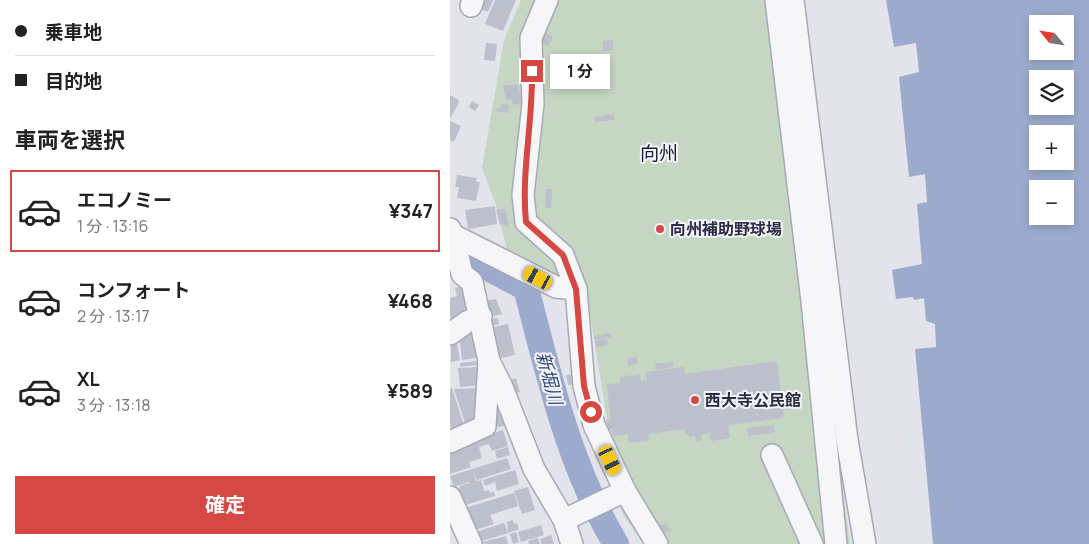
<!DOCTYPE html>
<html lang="ja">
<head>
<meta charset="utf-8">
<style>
	:root { --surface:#fff; --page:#f2f2f2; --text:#222; --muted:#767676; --line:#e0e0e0; --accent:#d54843 }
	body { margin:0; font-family:Manrope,"Noto Sans JP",sans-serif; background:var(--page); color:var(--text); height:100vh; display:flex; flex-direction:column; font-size:19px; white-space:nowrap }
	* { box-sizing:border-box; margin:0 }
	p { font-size:16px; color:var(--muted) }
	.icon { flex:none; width:28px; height:28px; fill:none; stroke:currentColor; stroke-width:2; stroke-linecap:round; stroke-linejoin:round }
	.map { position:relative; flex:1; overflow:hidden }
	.details { display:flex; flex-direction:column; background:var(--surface); width:450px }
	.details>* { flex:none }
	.hud { display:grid; align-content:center; height:110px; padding:0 15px; background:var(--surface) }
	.needle { width:32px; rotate:300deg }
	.tools { position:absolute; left:579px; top:15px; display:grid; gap:10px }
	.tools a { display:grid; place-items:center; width:45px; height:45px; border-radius:0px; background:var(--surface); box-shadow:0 2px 8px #0003; font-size:25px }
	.end { position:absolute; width:22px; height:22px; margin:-11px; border:6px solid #d54843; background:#fff; box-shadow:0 0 0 2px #fff }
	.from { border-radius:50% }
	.bubble { position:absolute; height:35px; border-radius:0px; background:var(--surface); box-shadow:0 2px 8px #0003; font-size:16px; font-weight:700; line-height:35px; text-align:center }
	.car { position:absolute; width:15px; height:30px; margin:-15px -8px; border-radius:6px; box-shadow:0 0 4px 1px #0007; background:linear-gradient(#f5c518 24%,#345 0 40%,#f5c518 0 76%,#345 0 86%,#f5c518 0) }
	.hud b { display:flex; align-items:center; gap:18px; height:48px; font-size:19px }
	.hud b+b { border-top:1px solid var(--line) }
	.hud i { width:12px; height:12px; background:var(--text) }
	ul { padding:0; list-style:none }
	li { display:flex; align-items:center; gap:15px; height:82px; margin:0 10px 8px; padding:0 5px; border:2px solid transparent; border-radius:0px }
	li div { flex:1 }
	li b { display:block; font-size:19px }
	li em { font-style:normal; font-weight:700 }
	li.active { border-color:var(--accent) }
	li>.icon { width:45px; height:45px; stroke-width:1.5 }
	h2 { padding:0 15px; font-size:22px; line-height:60px }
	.action { display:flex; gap:10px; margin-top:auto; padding:10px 15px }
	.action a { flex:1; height:58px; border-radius:0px; background:var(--accent); color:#fff; font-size:20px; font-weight:700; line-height:58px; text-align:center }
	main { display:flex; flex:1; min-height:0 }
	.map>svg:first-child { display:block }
</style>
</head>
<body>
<main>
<section class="details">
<div class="hud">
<b><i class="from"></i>乗車地</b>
<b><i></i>目的地</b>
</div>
<h2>車両を選択</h2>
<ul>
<li class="active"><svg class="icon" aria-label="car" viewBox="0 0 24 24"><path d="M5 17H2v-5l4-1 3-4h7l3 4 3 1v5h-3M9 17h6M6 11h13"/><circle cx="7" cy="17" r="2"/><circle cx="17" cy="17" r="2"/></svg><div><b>エコノミー</b><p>1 分 · 13:16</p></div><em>¥347</em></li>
<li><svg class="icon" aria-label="car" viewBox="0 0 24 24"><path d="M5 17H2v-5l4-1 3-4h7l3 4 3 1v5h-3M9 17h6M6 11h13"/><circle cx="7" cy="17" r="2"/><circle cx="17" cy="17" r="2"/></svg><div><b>コンフォート</b><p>2 分 · 13:17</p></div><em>¥468</em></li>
<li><svg class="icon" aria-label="car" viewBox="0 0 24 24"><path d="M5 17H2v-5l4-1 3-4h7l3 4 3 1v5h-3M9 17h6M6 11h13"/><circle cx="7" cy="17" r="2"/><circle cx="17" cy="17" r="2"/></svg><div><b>XL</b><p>3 分 · 13:18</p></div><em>¥589</em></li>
</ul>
<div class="action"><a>確定</a></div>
</section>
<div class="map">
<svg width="639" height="544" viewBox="0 0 639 544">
	<rect width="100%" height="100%" fill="#e3e4eb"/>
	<!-- green -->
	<polygon fill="#c5d6c3" points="71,0 329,0 400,544 194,544 172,513 137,295 57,250 46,205 32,168 54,40"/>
	<!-- water -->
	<path fill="#9cabcd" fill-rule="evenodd" d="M436 0H639V544H483L465 349 486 347 485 324 476 321 474 298 464 300 463 297 446 299 442 270 472 264 467 204 477 202 475 174 459 177 449 77 469 72 466 43 444 47ZM588 24H615V51H588ZM588 79H615V106H588ZM588 134H615V161H588ZM588 189H615V216H588Z"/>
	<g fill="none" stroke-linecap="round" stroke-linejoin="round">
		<!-- river -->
		<path stroke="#9cabcd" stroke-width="26" d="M0 248 76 288C99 376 119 466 166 544"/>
	</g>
	<!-- building -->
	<g fill="#bcbfcc">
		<polygon points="28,0 43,0 38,12 25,7"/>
		<polygon points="45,0 66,0 53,31 35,24"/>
		<polygon points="96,33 103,37 98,46 90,42"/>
		<polygon points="163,40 163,50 153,51 153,41"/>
		<polygon points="36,43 47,44 45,61 34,60"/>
		<polygon points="68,84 72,103 63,105 62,99 56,100 53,86"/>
		<polygon points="0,95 9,100 8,105 0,118"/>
		<polygon points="22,101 29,105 25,111 19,107"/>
		<polygon points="51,104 59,105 58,113 46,111 47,108 51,108"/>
		<polygon points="164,114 164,120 145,122 145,117"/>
		<polygon points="0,121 11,126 4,142 0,140"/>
		<polygon points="7,175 27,178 26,182 30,182 26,201 7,198 9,187 5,187"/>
		<polygon points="96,189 102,189 101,208 95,208"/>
		<polygon points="45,206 47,224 18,229 15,210"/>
		<polygon points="55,208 59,226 55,227 54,224 50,225 46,210"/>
		<polygon points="12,286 25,311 3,326 0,315 0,298 7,296 5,288"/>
		<polygon points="46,299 52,314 38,317 34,301"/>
		<polygon points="48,318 49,324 39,327 38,320"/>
		<polygon points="28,324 31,357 12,360 9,335"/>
		<polygon points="58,324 65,355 46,359 40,328"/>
		<polygon points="160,333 161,337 145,340 144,336"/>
		<polygon points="157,339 158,345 146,347 145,341"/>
		<polygon points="7,343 10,360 1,362 1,344"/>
		<polygon points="187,357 187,364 178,365 177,358"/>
		<polygon points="27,361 27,365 10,367 10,363"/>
		<polygon points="327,361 334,415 333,418 278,425 280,438 261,441 260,433 252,434 252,440 246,441 245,436 240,437 235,433 235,429 198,434 199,441 179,443 177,434 163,436 162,429 158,430 156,420 161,419 157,384 170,383 170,377 190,374 191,381 197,380 196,372 234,367 235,374"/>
		<polygon points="223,362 223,367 206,370 205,364"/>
		<polygon points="29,367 30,385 10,387 8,368"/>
		<polygon points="125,374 127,384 118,385 116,375"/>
		<polygon points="66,378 70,392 60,396 58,380"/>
		<polygon points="2,388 16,432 4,436 0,424 0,389"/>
		<polygon points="32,388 27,426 17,429 4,389"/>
		<polygon points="50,407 59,425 42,428 45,408"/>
		<polygon points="324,425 325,432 298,436 297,428"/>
		<polygon points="53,430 58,446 42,451 39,444 29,447 32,458 19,462 21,467 0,474 0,447"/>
		<polygon points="58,447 60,455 47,459 45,451"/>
		<polygon points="57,458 61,469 27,480 24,475 26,481 31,480 34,491 39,490 40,493 44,492 45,496 12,506 8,491 10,486 18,483 20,486 17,477 18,482 4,487 0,476"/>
		<polygon points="65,470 69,484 47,491 45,482 35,486 33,480"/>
		<polygon points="78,487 85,510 72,514 64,491"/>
		<polygon points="64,493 68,506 40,515 44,524 25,530 15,508"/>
		<polygon points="63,520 64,524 67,523 69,529 58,533 57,522"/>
		<polygon points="54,523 58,533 29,542 26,532"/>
		<polygon points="216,523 220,530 212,534 208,527"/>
		<polygon points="91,525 94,535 71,542 68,532"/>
		<polygon points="66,532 69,542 63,544 60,534"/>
		<polygon points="101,535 104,544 92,544 90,539"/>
		<polygon points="56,536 58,544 29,544 29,543"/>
		<polygon points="88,538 90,544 79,544 78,541"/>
	</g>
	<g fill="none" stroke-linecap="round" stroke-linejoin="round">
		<!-- minor casing -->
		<g stroke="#a7aab6" stroke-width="24">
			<g id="minor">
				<polyline points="97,0 81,38 83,104 73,195 76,222 113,255 126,289 134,386 144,425 175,491 207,544"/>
				<polyline points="326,0 362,301 386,544"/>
				<polyline points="343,0 397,440 415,544"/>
				<polyline points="21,6 23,0"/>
				<polyline points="0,229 3,235 12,274 22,282 39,361 52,387 84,469 114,520 122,544"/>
				<polyline points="3,235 106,287 126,289"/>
				<polyline points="0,334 17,322 31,316"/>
				<polyline points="0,442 35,426 39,362"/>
				<polyline points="322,455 362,544"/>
				<polyline points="0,497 21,544"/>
				<polyline points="114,520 175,491"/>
			</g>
		</g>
		<!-- minor -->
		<use href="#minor" stroke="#f6f6f9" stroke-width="21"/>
	</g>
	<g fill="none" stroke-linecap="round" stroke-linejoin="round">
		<!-- route -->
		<path stroke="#d54843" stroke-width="6" d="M82 71C83 122 71 172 76 222L113 255 126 289 134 386 141 412"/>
	</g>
	<!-- markers -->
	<g fill="#d54843" stroke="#f3f4f8" stroke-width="2">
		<circle cx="210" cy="229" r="5"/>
		<circle cx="245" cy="400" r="5"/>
	</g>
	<g text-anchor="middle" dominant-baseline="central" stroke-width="4" stroke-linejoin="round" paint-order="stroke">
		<!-- poi labels -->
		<g font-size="16" font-weight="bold" fill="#292e45" stroke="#f3f4f8" text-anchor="start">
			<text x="220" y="229">向州補助野球場</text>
			<text x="255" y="400">西大寺公民館</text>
		</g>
		<!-- water labels -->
		<g font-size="18" font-style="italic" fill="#31457b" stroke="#f3f4f8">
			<text transform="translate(100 378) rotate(75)">新堀川</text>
		</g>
		<!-- quarter labels -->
		<g font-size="19" fill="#1c2035" stroke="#f3f4f8">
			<text x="209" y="153">向州</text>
		</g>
	</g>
</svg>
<div class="tools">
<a><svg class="needle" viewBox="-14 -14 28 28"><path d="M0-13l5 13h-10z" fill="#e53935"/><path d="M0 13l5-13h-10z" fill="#767676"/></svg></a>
<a><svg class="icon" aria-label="layers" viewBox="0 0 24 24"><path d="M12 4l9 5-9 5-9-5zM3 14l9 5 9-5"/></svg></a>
<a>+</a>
<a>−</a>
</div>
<i class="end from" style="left:141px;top:412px"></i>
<i class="end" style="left:82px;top:71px"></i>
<div class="bubble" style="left:100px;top:54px;width:60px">1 分</div>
<i class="car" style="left:88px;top:278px;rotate:298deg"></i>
<i class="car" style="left:160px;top:460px;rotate:155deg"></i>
</div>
</main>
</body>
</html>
